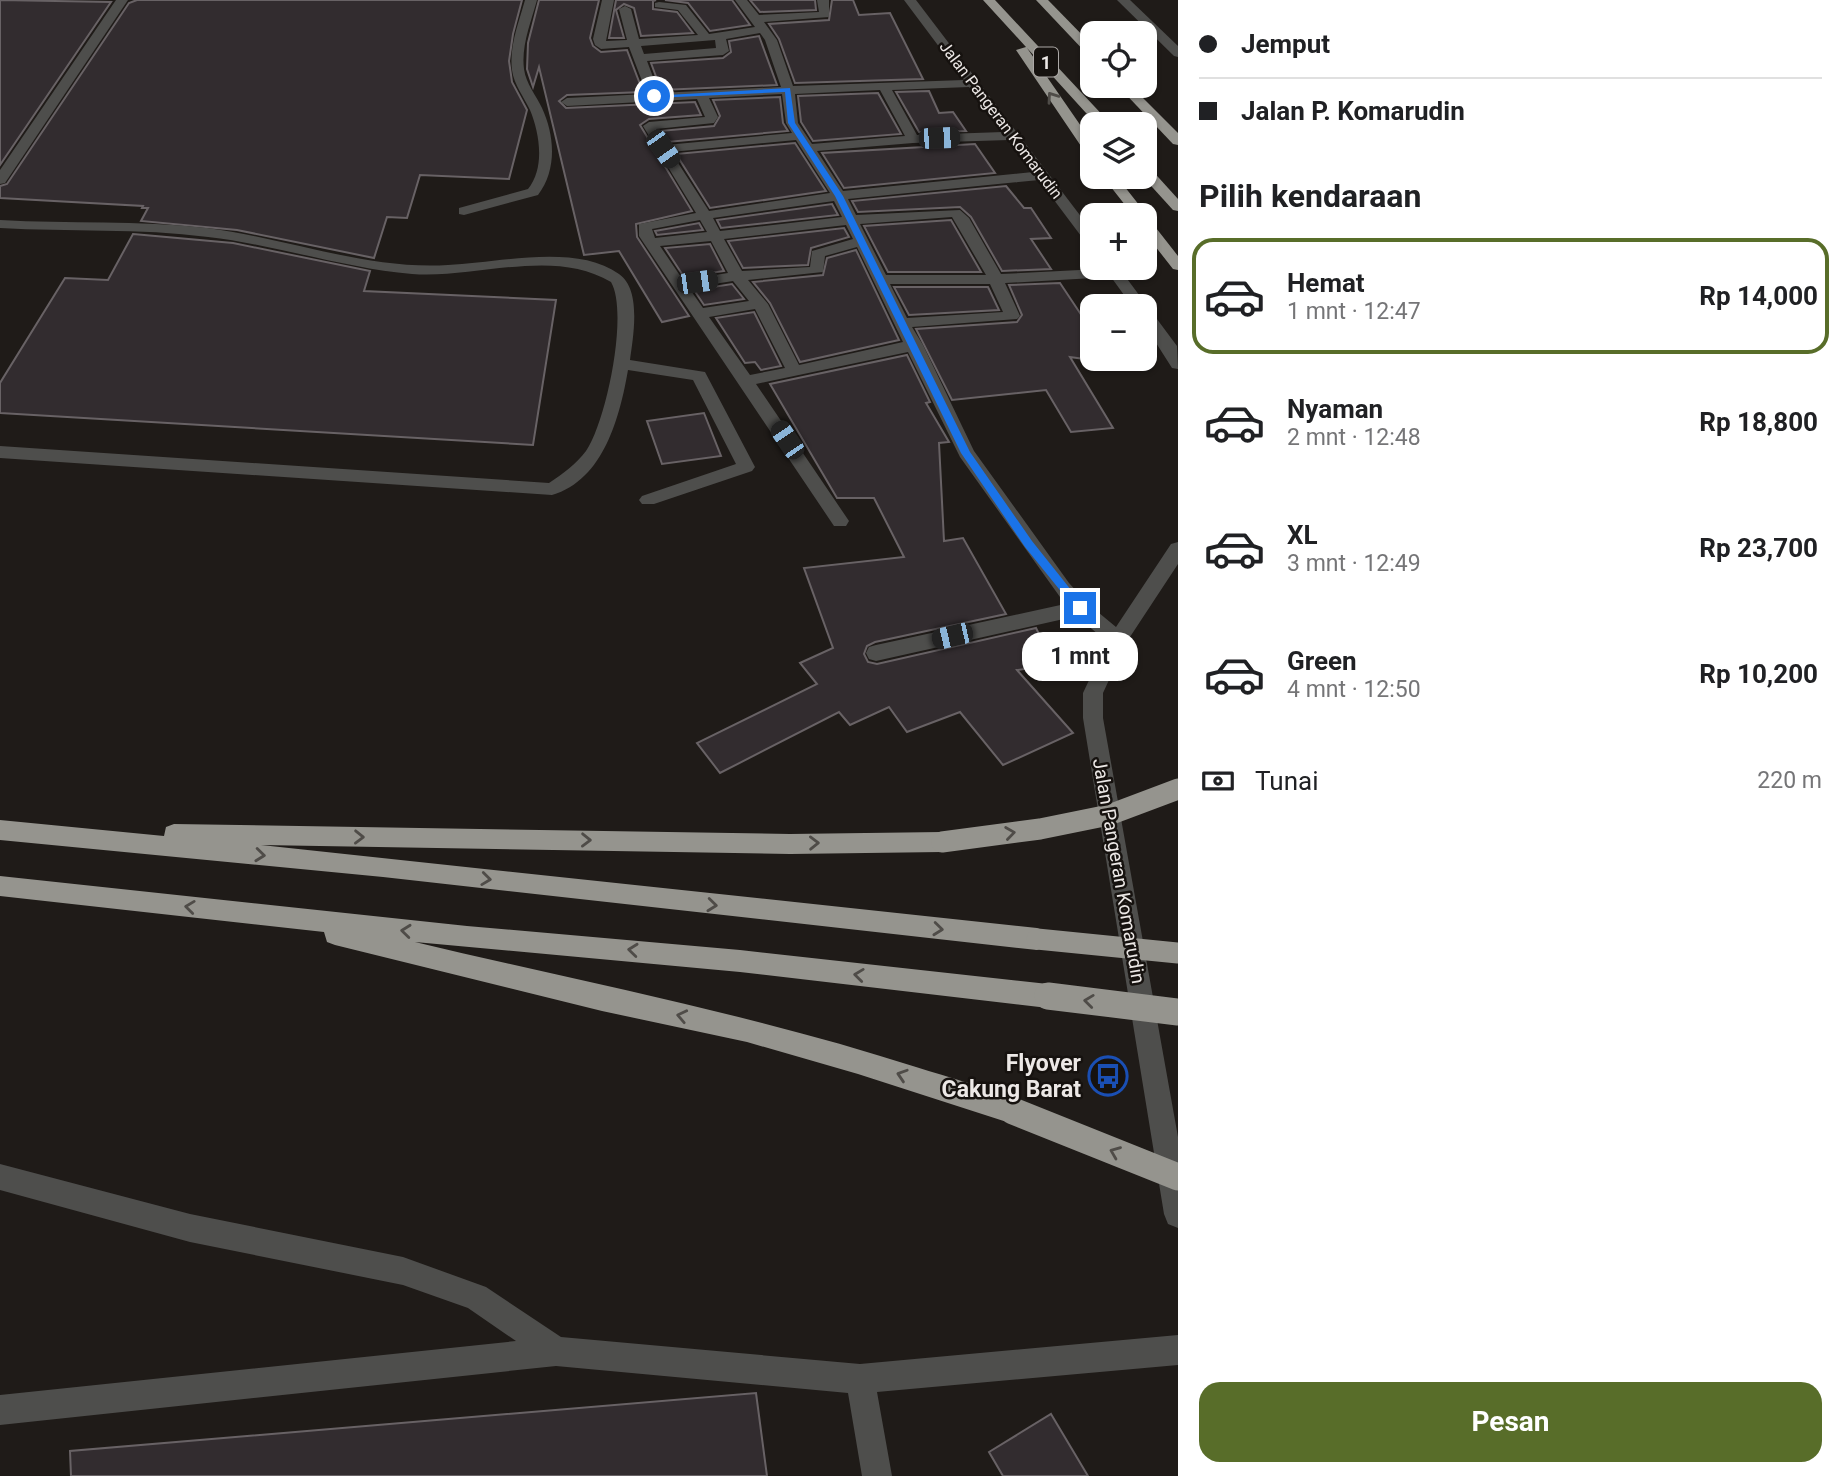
<!DOCTYPE html>
<html lang="id">
<head>
<meta charset="utf-8">
<style>
	:root { --surface:#fff; --page:#f6f6f6; --text:#202124; --muted:#757577; --line:#e0e0e0; --accent:#586d29 }
	body { margin:0; font-family:Roboto,sans-serif; background:var(--page); color:var(--text); height:100vh; display:flex; flex-direction:column; font-size:26px; white-space:nowrap }
	* { box-sizing:border-box; margin:0 }
	p { font-size:23px; color:var(--muted) }
	.icon { flex:none; width:38px; height:38px; fill:none; stroke:currentColor; stroke-width:2; stroke-linecap:round; stroke-linejoin:round }
	.map { position:relative; flex:1; overflow:hidden }
	.sheet { display:flex; flex-direction:column; background:var(--surface); width:665px }
	.sheet>* { flex:none }
	.hud { display:grid; align-content:center; height:154px; padding:0 21px; background:var(--surface) }
	.controls { position:absolute; left:1080px; top:21px; display:grid; gap:14px }
	.controls a { display:grid; place-items:center; width:77px; height:77px; border-radius:14px; background:var(--surface); box-shadow:0 2px 5px #0004; font-size:35px }
	.end { position:absolute; width:32px; height:32px; margin:-16px; border:9px solid #1a73e8; background:#fff; box-shadow:0 0 0 4px #fff }
	.from { border-radius:50% }
	.bubble { position:absolute; height:49px; border-radius:21px; background:var(--surface); box-shadow:0 2px 5px #0004; font-size:23px; font-weight:700; line-height:49px; text-align:center }
	.car { position:absolute; width:21px; height:42px; margin:-21px -10px; border-radius:9px; box-shadow:0 0 5px 2px #0007; background:linear-gradient(#222 24%,#8ab4d8 0 40%,#222 0 76%,#8ab4d8 0 86%,#222 0) }
	.hud b { display:flex; align-items:center; gap:24px; height:66px; font-size:26px }
	.hud b+b { border-top:2px solid var(--line) }
	.hud i { width:18px; height:18px; background:var(--text) }
	ul { padding:0; list-style:none }
	li { display:flex; align-items:center; gap:21px; height:116px; margin:0 14px 10px; padding:0 7px; border:4px solid transparent; border-radius:21px }
	li div { flex:1 }
	li b { display:block; font-size:26px }
	li em { font-style:normal; font-weight:700 }
	li.selected { border-color:var(--accent) }
	li>.icon { width:63px; height:63px; stroke-width:1.5 }
	h2 { padding:0 21px; font-size:32px; line-height:84px }
	.pay { display:flex; align-items:center; gap:18px; height:77px; padding:0 21px; font-size:26px }
	.pay p { margin-inline-start:auto }
	.primary-button { display:flex; gap:14px; margin-top:auto; padding:14px 21px }
	.primary-button a { flex:1; height:80px; border-radius:21px; background:var(--accent); color:#fff; font-size:28px; font-weight:700; line-height:80px; text-align:center }
	main { display:flex; flex:1; min-height:0 }
	.map>svg:first-child { display:block }
</style>
</head>
<body>
<main>
<div class="map">
<svg width="1178" height="1476" viewBox="0 0 1178 1476">
	<rect width="100%" height="100%" fill="#1f1b18"/>
	<!-- building -->
	<g fill="#322c2f" stroke="#686265" stroke-width="2">
		<polygon points="0,0 111,2 0,165"/>
		<polygon points="137,0 522,0 513,34 509,61 512,82 527,110 509,179 420,175 407,218 387,217 374,258 237,230 141,221 148,208 142,208 143,206 0,198 0,186 7,184 129,3"/>
		<polygon points="539,0 599,0 590,38 593,46 601,52 627,50 643,92 567,95 559,101 566,108 695,102 701,115 649,119 640,125 692,211 636,224 637,237 689,316 662,322 619,251 584,255 539,67 533,87 527,69 528,43"/>
		<polygon points="616,0 656,0 653,1 653,9 677,12 693,33 641,36 634,8 624,4 616,10 624,38 609,38"/>
		<polygon points="665,0 732,0 750,25 710,31 688,3"/>
		<polygon points="750,0 815,0 816,10 760,12"/>
		<polygon points="832,0 853,0 859,15 890,13 923,79 795,83 779,39 769,24 829,20"/>
		<polygon points="759,36 777,85 661,90 651,63 723,58 731,52 729,41"/>
		<polygon points="929,91 939,113 953,112 966,131 919,132 896,92"/>
		<polygon points="878,93 901,134 813,141 801,122 798,96"/>
		<polygon points="780,97 783,123 788,131 667,142 660,131 714,126 720,116 713,100"/>
		<polygon points="795,143 826,191 710,208 676,154"/>
		<polygon points="975,144 995,173 844,188 822,153"/>
		<polygon points="1006,186 1024,208 1031,208 1051,238 1031,239 1051,269 1002,271 971,217 960,207 858,212 852,201"/>
		<polygon points="832,204 838,215 721,228 717,220"/>
		<polygon points="951,220 981,272 888,272 864,226"/>
		<polygon points="699,223 703,230 657,235 655,231"/>
		<polygon points="844,228 849,237 811,248 808,265 743,268 728,241"/>
		<polygon points="133,234 233,243 370,271 364,291 556,300 533,445 0,413 0,383 65,278 108,280"/>
		<polygon points="710,244 724,271 684,277 665,248"/>
		<polygon points="856,250 899,340 800,362 770,303 753,282 823,275 827,258"/>
		<polygon points="1060,283 1084,319 1092,319 1092,360 1070,357 1113,428 1071,432 1046,390 952,400 916,329 1017,322 1022,315 1009,285"/>
		<polygon points="732,284 744,299 704,305 694,290"/>
		<polygon points="894,287 988,287 999,310 909,315"/>
		<polygon points="754,312 781,366 761,370 755,362 745,363 716,318"/>
		<polygon points="907,355 930,402 926,403 949,442 939,443 944,541 963,538 1006,614 875,642 867,646 864,654 868,662 877,664 1036,628 1054,665 1017,670 1073,733 1003,765 960,712 907,732 889,707 850,725 839,712 720,773 697,743 817,684 800,663 833,648 804,568 904,557 874,498 837,498 770,384"/>
		<polygon points="704,413 721,456 662,464 647,421"/>
		<polygon points="756,1393 767,1476 71,1476 70,1451"/>
		<polygon points="1051,1414 1088,1476 1003,1476 989,1452"/>
	</g>
	<g fill="none" stroke-linecap="round" stroke-linejoin="round">
		<!-- minor -->
		<g fill="#4e4e4c" fill-rule="evenodd">
			<polygon points="116,0 128,0 5,183 0,184 0,170"/>
			<path d="M525 0H537C531 22 521 46 524 69 526 84 536 95 542 108 555 136 557 170 538 195L464 215 459 214V208L528 189C545 168 540 134 530 110 524 97 514 85 512 70 509 46 519 22 525 0Z"/>
			<path d="M602 0H614L606 41 627 40 619 9 625 6 631 9 639 39 698 35 678 10 655 7V3L659 2 686 5 709 34 755 27 735 0H747L759 15 819 12 817 0H829V17L764 22 777 40 793 86 964 80 904 0H916L1092 231V245L1087 244 1039 180 848 199 856 215 960 210 969 218 1001 274 1119 268 1177 346 1178 369 1172 368 1144 324V306H1132L1111 277 1005 283 1020 316 1017 319 912 327 923 345 974 451 1069 583 1087 603 1116 627 1171 544 1178 542V564L1126 643 1103 693V718L1178 1137V1228L1168 1224 1164 1214 1083 718V693L1107 642 1077 616 876 661 869 659 866 653 869 647 876 645 1065 604 960 457 908 352 756 384 849 521 846 526H834L639 236V224L696 213 643 126 649 122 705 117 697 99 567 106 561 102 567 98 647 94 629 47 601 49 595 45 593 39ZM760 33 765 40 781 87 659 93 647 61 723 55 729 51 726 39ZM715 40 716 48 644 54 641 46ZM969 87 1003 132 917 135 892 90ZM880 90 905 136 812 144 798 123 795 94ZM782 94 786 123 792 133 666 145 656 129 714 123 718 117 709 98ZM796 140 830 193 709 211 671 152ZM1009 140 1033 172 843 191 817 151 913 143ZM834 201 842 217 720 231 713 218ZM952 217 986 275H886L860 224ZM700 220 707 232 655 238 652 229ZM846 225 853 239 812 251 810 267 742 271 724 239ZM711 241 728 273 683 280 660 246ZM857 247 903 342 799 365 768 304 748 280 823 272 825 256ZM733 281 749 301 703 308 689 288ZM890 284H990L1003 312 907 318ZM755 309 785 368 750 375 709 317Z"/>
			<polygon points="1117,0 1130,0 1178,46 1178,57 1174,56"/>
			<path d="M0 220C69 224 138 220 207 228 287 238 366 270 448 265 497 263 576 243 619 274 642 290 633 337 630 360L705 372 755 467 752 471 654 504H642L639 500 642 496 736 464 693 380 628 370C620 416 604 480 552 495L0 458V446L549 483C563 474 576 464 586 451 606 422 629 313 611 282 553 247 476 279 412 274 343 268 277 245 208 237 139 228 69 232 0 228Z"/>
			<polygon points="0,1164 190,1214 403,1257 486,1287 561,1337 860,1364 1178,1335 1178,1365 877,1392 892,1476 862,1476 848,1393 556,1366 0,1425 0,1395 516,1341 468,1308 403,1285 190,1242 0,1190"/>
		</g>
		<!-- highway -->
		<g fill="#95948e" fill-rule="evenodd">
			<polygon points="983,0 995,0 1108,121 1109,124 1096,124 1027,48 1092,142 1092,156 1087,155 1016,50 1026,47"/>
			<polygon points="1036,0 1048,0 1092,45 1092,56 1088,55"/>
			<polygon points="1118,86 1131,86 1178,133 1178,145 1173,144"/>
			<polygon points="1144,166 1149,167 1178,199 1178,211 1173,210 1143,177"/>
			<polygon points="1103,177 1117,177 1147,215 1145,218 1149,219 1178,256 1178,270 1173,269 1144,232 1144,215 1133,215"/>
			<polygon points="0,820 164,836 166,827 174,824 790,834 942,832 950,835 953,842 950,849 942,852 790,854 261,845 1037,928 1045,931 1049,939 1045,947 1037,950 383,877 0,840"/>
			<path d="M0 876 467 926 740 950 1048 984 1057 988 1060 996 1057 1004 1048 1008 740 972 415 942C582 982 752 1014 916 1067 951 1078 988 1088 1022 1102L1026 1111 1022 1120 1013 1124 858 1074 747 1042 602 1011 335 945 327 942 324 932 0 896Z"/>
		</g>
		<!-- highway-bridge-far1 -->
		<g stroke="#95948e" stroke-width="21">
			<polyline points="942,842 1040,829 1109,815 1178,789"/>
			<polyline points="1037,939 1178,953"/>
		</g>
		<!-- highway-bridge -->
		<g stroke="#95948e" stroke-width="27">
			<polyline points="1048,996 1178,1012"/>
			<polyline points="1013,1111 1178,1177"/>
		</g>
	</g>
	<!-- one-way arrows -->
	<defs><path id="oneway-chevron" d="M-2-3.5L2.5 0L-2 3.5" fill="none" stroke-width="1.6" stroke-linecap="round" stroke-linejoin="round" transform="scale(1.75)"/></defs>
	<g stroke="#4f4c48">
		<use href="#oneway-chevron" transform="translate(1052 97) rotate(-125)"/>
		<use href="#oneway-chevron" transform="translate(1010 833) rotate(-8)"/>
		<use href="#oneway-chevron" transform="translate(359 837) rotate(1)"/>
		<use href="#oneway-chevron" transform="translate(586 840) rotate(1)"/>
		<use href="#oneway-chevron" transform="translate(814 843) rotate(-1)"/>
		<use href="#oneway-chevron" transform="translate(260 855) rotate(6)"/>
		<use href="#oneway-chevron" transform="translate(486 879) rotate(7)"/>
		<use href="#oneway-chevron" transform="translate(712 905) rotate(6)"/>
		<use href="#oneway-chevron" transform="translate(190 907) rotate(-173)"/>
		<use href="#oneway-chevron" transform="translate(938 929) rotate(6)"/>
		<use href="#oneway-chevron" transform="translate(406 931) rotate(-174)"/>
		<use href="#oneway-chevron" transform="translate(633 950) rotate(-174)"/>
		<use href="#oneway-chevron" transform="translate(859 975) rotate(-173)"/>
		<use href="#oneway-chevron" transform="translate(1089 1001) rotate(-173)"/>
		<use href="#oneway-chevron" transform="translate(682 1016) rotate(-168)"/>
		<use href="#oneway-chevron" transform="translate(902 1075) rotate(-162)"/>
		<use href="#oneway-chevron" transform="translate(1115 1152) rotate(-158)"/>
	</g>
	<!-- route -->
	<polygon fill="#1a73e8" points="790,88 795,123 843,196 970,452 1032,541 1083,605 1083,610 1076,610 1025,547 961,453 835,196 788,123 785,92 654,98 650,96"/>
	<!-- icons -->
	<defs>
		<g id="bus-ring" transform="scale(2.0125)"><circle r="9.5" fill="#16120f" stroke="#1a4fb4" stroke-width="1.5"/><path d="M-5-6H5V4H4V6H2V4H-2V6H-4V4H-5ZM-3.5-4V0h7V-4ZM-3.5 1.2v1.5H-2V1.2ZM2 1.2v1.5H3.5V1.2Z" fill="#1a4fb4"/></g>
	</defs>
	<g fill-rule="evenodd">
		<use href="#bus-ring" x="1108" y="1076"/>
	</g>
	<g text-anchor="middle" dominant-baseline="central" stroke-width="5" stroke-linejoin="round" paint-order="stroke">
		<!-- far-street labels -->
		<g font-size="16" fill="#ece8e6" stroke="#16120f">
			<text transform="translate(1001 120) rotate(53)">Jalan Pangeran Komarudin</text>
		</g>
		<!-- shield labels -->
		<rect fill="#16120f" stroke="#aca8a6" stroke-width="2" x="1034" y="47.5" width="24" height="29" rx="5"/>
		<g font-size="18" font-weight="bold" fill="#ece8e6">
			<text x="1046" y="62">1</text>
		</g>
		<!-- street labels -->
		<g font-size="19" fill="#ece8e6" stroke="#16120f">
			<text transform="translate(1119 871) rotate(80)">Jalan Pangeran Komarudin</text>
		</g>
		<!-- near-poi labels -->
		<g font-size="23" font-weight="bold" fill="#ece8e6" stroke="#16120f" text-anchor="end">
			<text x="1081" y="1063">Flyover<tspan x="1081" dy="26">Cakung Barat</tspan></text>
		</g>
	</g>
</svg>
<div class="controls">
<a><svg class="icon" aria-label="locate" viewBox="0 0 24 24"><circle cx="12" cy="12" r="6"/><path d="M12 2v4M12 18v4M2 12h4M18 12h4"/></svg></a>
<a><svg class="icon" aria-label="layers" viewBox="0 0 24 24"><path d="M12 4l9 5-9 5-9-5zM3 14l9 5 9-5"/></svg></a>
<a>+</a>
<a>−</a>
</div>
<i class="end from" style="left:654px;top:96px"></i>
<i class="end" style="left:1080px;top:608px"></i>
<div class="bubble" style="left:1022px;top:632px;width:116px">1 mnt</div>
<i class="car" style="left:939px;top:138px;rotate:88deg"></i>
<i class="car" style="left:663px;top:149px;rotate:145deg"></i>
<i class="car" style="left:697px;top:282px;rotate:82deg"></i>
<i class="car" style="left:787px;top:440px;rotate:326deg"></i>
<i class="car" style="left:952px;top:636px;rotate:257deg"></i>
</div>
<section class="sheet">
<div class="hud">
<b><i class="from"></i>Jemput</b>
<b><i></i>Jalan P. Komarudin</b>
</div>
<h2>Pilih kendaraan</h2>
<ul>
<li class="selected"><svg class="icon" aria-label="car" viewBox="0 0 24 24"><path d="M5 17H2v-5l4-1 3-4h7l3 4 3 1v5h-3M9 17h6M6 11h13"/><circle cx="7" cy="17" r="2"/><circle cx="17" cy="17" r="2"/></svg><div><b>Hemat</b><p>1 mnt · 12:47</p></div><em>Rp 14,000</em></li>
<li><svg class="icon" aria-label="car" viewBox="0 0 24 24"><path d="M5 17H2v-5l4-1 3-4h7l3 4 3 1v5h-3M9 17h6M6 11h13"/><circle cx="7" cy="17" r="2"/><circle cx="17" cy="17" r="2"/></svg><div><b>Nyaman</b><p>2 mnt · 12:48</p></div><em>Rp 18,800</em></li>
<li><svg class="icon" aria-label="car" viewBox="0 0 24 24"><path d="M5 17H2v-5l4-1 3-4h7l3 4 3 1v5h-3M9 17h6M6 11h13"/><circle cx="7" cy="17" r="2"/><circle cx="17" cy="17" r="2"/></svg><div><b>XL</b><p>3 mnt · 12:49</p></div><em>Rp 23,700</em></li>
<li><svg class="icon" aria-label="car" viewBox="0 0 24 24"><path d="M5 17H2v-5l4-1 3-4h7l3 4 3 1v5h-3M9 17h6M6 11h13"/><circle cx="7" cy="17" r="2"/><circle cx="17" cy="17" r="2"/></svg><div><b>Green</b><p>4 mnt · 12:50</p></div><em>Rp 10,200</em></li>
</ul>
<div class="pay"><svg class="icon" aria-label="cash" viewBox="0 0 24 24"><path d="M3 7h18v10H3z"/><circle cx="12" cy="12" r="2"/></svg>Tunai<p>220 m</p></div>
<div class="primary-button"><a>Pesan</a></div>
</section>
</main>
</body>
</html>
